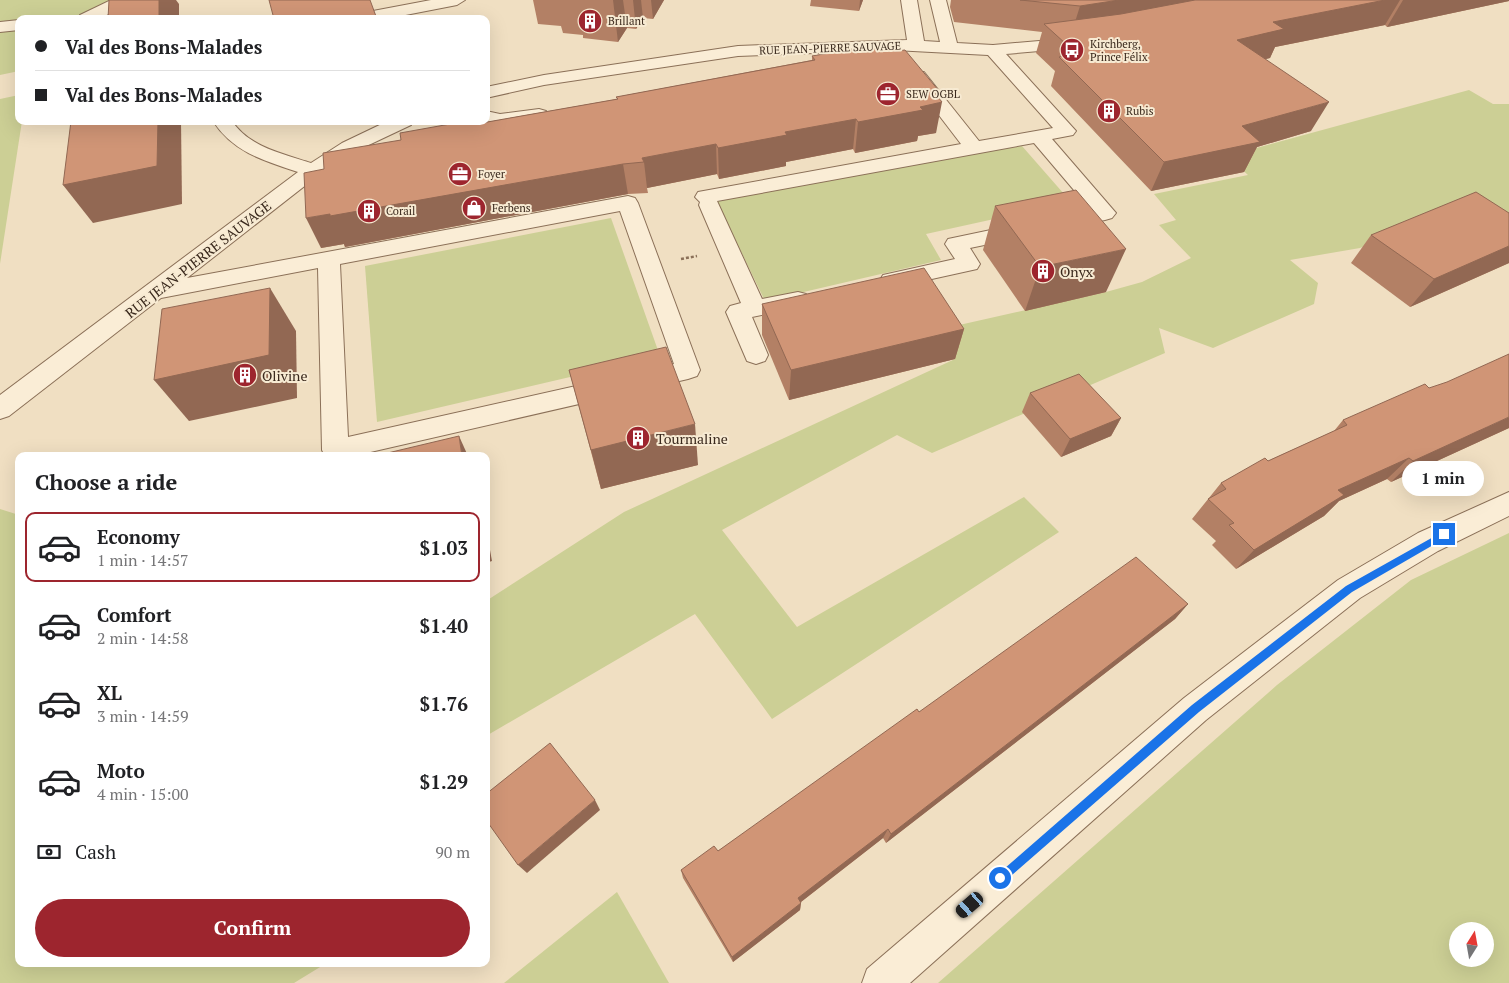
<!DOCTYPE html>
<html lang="en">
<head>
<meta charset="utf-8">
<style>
	:root { --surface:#fff; --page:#f2f2f2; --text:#202124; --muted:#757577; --line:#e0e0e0; --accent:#9d252e }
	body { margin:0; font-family:"PT Serif",serif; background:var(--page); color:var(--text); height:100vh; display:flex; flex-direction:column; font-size:19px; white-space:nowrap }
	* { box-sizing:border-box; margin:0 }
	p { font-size:16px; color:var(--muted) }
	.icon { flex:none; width:28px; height:28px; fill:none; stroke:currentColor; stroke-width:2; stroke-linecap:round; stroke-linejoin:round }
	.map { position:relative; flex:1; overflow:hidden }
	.details { position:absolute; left:15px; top:452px; width:475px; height:515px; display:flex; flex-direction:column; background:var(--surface); border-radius:10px; box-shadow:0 5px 20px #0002 }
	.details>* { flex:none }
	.guide { position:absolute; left:15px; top:15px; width:475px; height:110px; border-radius:10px; box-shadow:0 5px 20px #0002; display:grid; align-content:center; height:110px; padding:0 20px; background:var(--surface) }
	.needle { width:32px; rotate:11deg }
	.buttons { position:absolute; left:1449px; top:922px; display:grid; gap:10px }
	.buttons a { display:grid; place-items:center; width:45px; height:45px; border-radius:50%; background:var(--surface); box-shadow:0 5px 20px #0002; font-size:25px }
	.end { position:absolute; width:22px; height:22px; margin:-11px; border:6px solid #1a73e8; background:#fff; box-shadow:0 0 0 2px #fff }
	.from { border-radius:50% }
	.bubble { position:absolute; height:35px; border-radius:18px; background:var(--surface); box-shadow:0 5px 20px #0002; font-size:16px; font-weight:700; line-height:35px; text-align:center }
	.car { position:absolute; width:15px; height:30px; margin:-15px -8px; border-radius:6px; box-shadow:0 0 4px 1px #0007; background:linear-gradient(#222 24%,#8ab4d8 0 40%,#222 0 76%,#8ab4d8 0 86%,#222 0) }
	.guide b { display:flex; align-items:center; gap:18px; height:48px; font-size:19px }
	.guide b+b { border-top:1px solid var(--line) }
	.guide i { width:12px; height:12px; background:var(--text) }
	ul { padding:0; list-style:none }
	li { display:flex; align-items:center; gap:15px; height:70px; margin:0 10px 8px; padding:0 10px; border:2px solid transparent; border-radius:10px }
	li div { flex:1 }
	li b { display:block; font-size:19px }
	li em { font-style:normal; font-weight:700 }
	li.selected { border-color:var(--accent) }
	li>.icon { width:45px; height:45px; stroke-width:1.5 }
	h2 { padding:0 20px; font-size:22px; line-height:60px }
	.pay { display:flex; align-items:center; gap:12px; height:55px; padding:0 20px; font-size:19px }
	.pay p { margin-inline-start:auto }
	.cta { display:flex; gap:10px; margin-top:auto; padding:10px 20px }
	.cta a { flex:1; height:58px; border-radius:30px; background:var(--accent); color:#fff; font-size:20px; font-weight:700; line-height:58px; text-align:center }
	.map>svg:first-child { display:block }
</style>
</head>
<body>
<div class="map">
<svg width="1509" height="983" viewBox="0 0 1509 983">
	<rect width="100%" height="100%" fill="#f0dfc2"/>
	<!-- green -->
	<g fill="#cccf95" fill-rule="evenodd">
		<polygon points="0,0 124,0 86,19 19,19 19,71 0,75"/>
		<polygon points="1469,90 1493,104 1509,104 1509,220 1442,215 1360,248 1290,260 1318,283 1314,304 1213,348 1159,328 1165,353 932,453 897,435 722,530 797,627 1024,497 1059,532 772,719 695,614 486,736 486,601 624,512 955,359 937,330 1106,292 1142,282 1191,258 1159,225 1176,220 1154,194 1248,175 1227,156"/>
		<polygon points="19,95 19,121 22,121 0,264 0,99"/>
		<polygon points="1008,145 1011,148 1022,146 1071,202 926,234 941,260 765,301 715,198"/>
		<polygon points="611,218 660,356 377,422 365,266"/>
		<polygon points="0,509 19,515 19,964 325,964 294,983 0,983"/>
		<path d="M1509 533V983H938L1277 685 1411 580ZM1458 931H1485V959H1458Z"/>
		<polygon points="617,892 669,983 504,983"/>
	</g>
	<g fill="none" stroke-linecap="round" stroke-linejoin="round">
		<!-- street casing -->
		<g stroke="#8b7058" stroke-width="2">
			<g id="street">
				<polygon points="111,0 132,0 130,3 99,19 78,19 80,15"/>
				<polygon points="431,0 465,0 457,5 385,19 349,19 357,14"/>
				<polygon points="901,0 917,0 924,41 940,42 930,0 946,0 957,43 993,45 1074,38 1080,39 1083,43 1080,47 1074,48 1006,54 1076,131 1073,135 1052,139 1116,213 1112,218 1105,220 970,248 980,264 977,269 891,288 883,285 880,280 883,275 955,259 945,244 948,239 1090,209 1034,143 717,201 762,299 798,292 806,294 810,300 806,306 752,317 768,355 765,361 756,364 747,361 726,312 730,306 741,303 699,205 700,202 695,197 698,192 961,144 909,76 912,72 924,72 979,141 1053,128 988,55 894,50 738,56 544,85 486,98 486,87 544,75 738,46 907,40"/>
				<polygon points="19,20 19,30 0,32 0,22"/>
				<polygon points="539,109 546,111 548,115 546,119 500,126 480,121 486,121 486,111 500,114"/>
				<path d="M213 121H232C249 147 283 154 311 163L342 143 388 121H413L411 125 356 151 320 174 187 278 628 196 635 198 638 203 700 370 697 376 688 379 353 456H325L322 450 318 268 161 298 9 416 0 419V395L298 172C264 161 233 152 213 121ZM620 211 674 364 348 437 340 264Z"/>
				<polygon points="1509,492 1509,516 1438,551 1360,598 1206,720 910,983 862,983 867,969 1184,698 1338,580 1418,533"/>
			</g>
		</g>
		<!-- path -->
		<polyline stroke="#8b7058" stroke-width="2.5" stroke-dasharray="3 2" stroke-linecap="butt" points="681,259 697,256"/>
		<!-- street -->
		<use href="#street" fill="#faedd6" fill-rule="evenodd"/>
	</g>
	<!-- wall -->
	<g fill="#b38065">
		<polygon points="533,0 664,0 653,19 643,18 636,29 627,28 618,42 583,38 583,35 563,33 561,26 538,24"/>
		<polygon points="811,0 863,0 859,11 810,6"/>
		<polygon points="951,0 1509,0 1509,1 1387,27 1385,25 1275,47 1270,58 1265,59 1311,131 1257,147 1244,172 1151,191 1051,86 1055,71 1036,53 1042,32 954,22 950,7"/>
		<polygon points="895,51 939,91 938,97 936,133 918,136 917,141 855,153 853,149 786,162 786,166 719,179 717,174 647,188 648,193 628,194 345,247 344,244 321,248 324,169 401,140 476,124 617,99 616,97 812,60 812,56"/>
		<polygon points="995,206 1106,292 1025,311 983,250"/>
		<polygon points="1509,213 1509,263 1410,307 1351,263 1371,235"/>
		<polygon points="762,304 964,329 955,359 789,400 762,335"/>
		<polygon points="569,370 698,465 601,489"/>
		<polygon points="1030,393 1121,418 1111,436 1061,457 1022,412"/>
		<polygon points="1343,420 1509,428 1391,482 1387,479 1339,501 1324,516 1236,569 1212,545 1216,541 1192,519 1221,483 1268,461 1334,431"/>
		<polygon points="1188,604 1175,619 886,843 883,838 801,902 800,910 733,962 683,878 681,870 718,851 919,712"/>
	</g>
	<!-- shaded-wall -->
	<g fill="#926853">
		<polygon points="159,0 176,0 179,4 179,19 159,19"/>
		<polygon points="613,0 623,0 627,28 618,42"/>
		<polygon points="633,0 641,0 643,18 636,29"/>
		<polygon points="651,0 664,0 653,19"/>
		<polygon points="860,0 863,0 859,11"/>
		<polygon points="1119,0 1246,0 1071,35 1080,6"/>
		<polygon points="1385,0 1400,0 1385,25 1275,47 1270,58 1223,70 1237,40 1273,22"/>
		<polygon points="1403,0 1509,0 1509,1 1387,27"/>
		<polygon points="939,91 937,103 942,102 936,133 918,136 917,141 855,153 858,122 920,107 934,92"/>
		<polygon points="1329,102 1311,131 1257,147 1244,172 1151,191 1164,162 1242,126"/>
		<polygon points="856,119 853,149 786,162 786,166 719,179 718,148 785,132"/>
		<polygon points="158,121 181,121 182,204 93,223 63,185"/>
		<polygon points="716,144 717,174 647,188 644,162 642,158"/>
		<polygon points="623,164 628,194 345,247 344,244 321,248 306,218"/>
		<polygon points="1509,246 1509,263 1410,307 1434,279"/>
		<polygon points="1126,249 1106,292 1025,311 1040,267"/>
		<polygon points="270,288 296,331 297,398 189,421 154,380"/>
		<polygon points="964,329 955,359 789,400 791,370"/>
		<polygon points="1509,417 1509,428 1391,482 1413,461"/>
		<polygon points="1121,418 1111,436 1061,457 1070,439"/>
		<polygon points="695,424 698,465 601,489 591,450"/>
		<polygon points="459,436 468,456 462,456"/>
		<polygon points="1409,458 1387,479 1339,501 1324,516 1236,569 1254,550 1338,490"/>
		<polygon points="486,528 492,561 486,563"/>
		<polygon points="1188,604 1175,619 886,843 891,834"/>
		<polygon points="595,800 600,810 527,873 518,865"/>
		<polygon points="888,829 883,838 797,905 798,898"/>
		<polygon points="801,903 800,910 733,962 732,957"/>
	</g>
	<!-- building -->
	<g fill="#d09576" stroke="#926853">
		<polygon points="109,0 159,0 159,19 108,19"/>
		<polygon points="269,0 370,0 377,19 274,19"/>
		<polygon points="1020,0 1119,0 1080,6"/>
		<polygon points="1195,0 1385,0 1273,22 1284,29 1237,40 1329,102 1242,126 1260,142 1164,162 1059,57 1077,54 1044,24 1121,14"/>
		<polygon points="888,43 895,51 905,50 939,91 934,92 942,102 920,107 923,110 858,122 856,119 785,132 787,135 718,148 716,144 642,158 644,162 623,164 330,216 330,214 306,218 304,173 324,169 323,153 401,140 400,133 467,121 476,121 476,124 618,99 616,97 815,60 812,56"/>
		<polygon points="71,121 158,121 157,166 63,185"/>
		<polygon points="1076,190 1126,249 1040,267 995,206"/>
		<polygon points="1476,192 1509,213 1509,246 1434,279 1371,235"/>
		<polygon points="924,268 964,329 791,370 762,304"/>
		<polygon points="270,288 269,355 154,380 162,309"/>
		<polygon points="666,347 695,424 591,450 569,370"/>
		<polygon points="1509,354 1509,417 1413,461 1409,458 1338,490 1344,495 1254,550 1229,525 1234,523 1208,499 1226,489 1221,483 1265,458 1268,461 1347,425 1343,420 1425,384 1429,388 1447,382"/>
		<polygon points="1079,374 1121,418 1070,439 1030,393"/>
		<polygon points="459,436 462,456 375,456"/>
		<polygon points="1136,557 1188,604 891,834 888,829 798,898 801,903 732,957 681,870 714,846 718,851 917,709 919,712"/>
		<polygon points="550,743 595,800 518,865 486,820 486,794"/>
	</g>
	<!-- route -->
	<polygon fill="#1a73e8" points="1444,531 1447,532 1447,537 1352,592 1199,712 1004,882 997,882 997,875 1192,705 1346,586"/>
	<!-- icons -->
	<defs>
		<g id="building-disc" transform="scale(1.25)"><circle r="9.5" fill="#9d252e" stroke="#f7ead2"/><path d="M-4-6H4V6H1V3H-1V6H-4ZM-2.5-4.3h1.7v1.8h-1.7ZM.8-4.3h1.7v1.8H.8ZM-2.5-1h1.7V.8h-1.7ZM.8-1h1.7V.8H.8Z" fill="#fff"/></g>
		<g id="bus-disc" transform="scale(1.25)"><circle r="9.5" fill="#9d252e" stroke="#f7ead2"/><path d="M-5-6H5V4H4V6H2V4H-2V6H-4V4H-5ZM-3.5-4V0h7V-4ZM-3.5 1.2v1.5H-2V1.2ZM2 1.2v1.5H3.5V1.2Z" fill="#fff"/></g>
		<g id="office-disc" transform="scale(1.25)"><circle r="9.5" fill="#9d252e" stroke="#f7ead2"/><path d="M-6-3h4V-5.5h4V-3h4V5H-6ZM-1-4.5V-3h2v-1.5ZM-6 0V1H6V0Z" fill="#fff"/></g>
		<g id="shop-disc" transform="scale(1.25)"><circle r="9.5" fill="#9d252e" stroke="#f7ead2"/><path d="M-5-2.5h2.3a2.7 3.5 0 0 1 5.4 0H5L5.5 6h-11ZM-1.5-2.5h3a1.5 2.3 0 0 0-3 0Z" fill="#fff"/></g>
	</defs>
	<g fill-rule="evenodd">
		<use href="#building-disc" x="590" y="21"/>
		<use href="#bus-disc" x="1072" y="50"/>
		<use href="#office-disc" x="888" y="94"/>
		<use href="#building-disc" x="1109" y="111"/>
		<use href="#office-disc" x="460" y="174"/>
		<use href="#shop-disc" x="474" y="208"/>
		<use href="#building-disc" x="369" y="211"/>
		<use href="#building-disc" x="1043" y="271"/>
		<use href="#building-disc" x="245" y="375"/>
		<use href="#building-disc" x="638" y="438"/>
	</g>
	<g text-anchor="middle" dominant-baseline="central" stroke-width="4" stroke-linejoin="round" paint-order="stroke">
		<!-- far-poi labels -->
		<g font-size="11" fill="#3a291d" stroke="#f7ead2" text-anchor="start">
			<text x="608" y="21">Brillant</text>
			<text x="1090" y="44">Kirchberg,<tspan x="1090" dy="13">Prince Félix</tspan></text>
			<text x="906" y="94">SEW OGBL</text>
			<text x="1126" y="111">Rubis</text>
			<text x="478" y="174">Foyer</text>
			<text x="492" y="208">Ferbens</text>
			<text x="386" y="211">Corail</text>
		</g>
		<!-- far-street labels -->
		<g font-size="11" fill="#3a291d" stroke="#f7ead2">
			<text transform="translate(830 48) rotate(-2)">RUE JEAN-PIERRE SAUVAGE</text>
		</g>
		<!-- street labels -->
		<g font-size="14" fill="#3a291d" stroke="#f7ead2">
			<text transform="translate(198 259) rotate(-38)">RUE JEAN-PIERRE SAUVAGE</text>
		</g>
		<!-- poi labels -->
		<g font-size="14" fill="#3a291d" stroke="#f7ead2" text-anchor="start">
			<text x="1060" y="271">Onyx</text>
			<text x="262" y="375">Olivine</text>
			<text x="656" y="438">Tourmaline</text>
		</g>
	</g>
</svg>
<div class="buttons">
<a><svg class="needle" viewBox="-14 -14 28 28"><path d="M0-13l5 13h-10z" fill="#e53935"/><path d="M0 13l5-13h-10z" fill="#757577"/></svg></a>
</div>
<i class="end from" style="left:1000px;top:878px"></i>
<i class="end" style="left:1444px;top:534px"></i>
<div class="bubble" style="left:1402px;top:461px;width:82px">1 min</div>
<i class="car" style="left:970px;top:905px;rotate:229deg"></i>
<div class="guide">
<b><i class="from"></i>Val des Bons-Malades</b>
<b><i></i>Val des Bons-Malades</b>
</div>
<section class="details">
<h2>Choose a ride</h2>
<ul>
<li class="selected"><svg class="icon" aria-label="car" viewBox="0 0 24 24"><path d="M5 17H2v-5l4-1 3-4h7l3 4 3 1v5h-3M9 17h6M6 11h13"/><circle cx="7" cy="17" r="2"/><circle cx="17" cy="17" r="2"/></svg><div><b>Economy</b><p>1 min · 14:57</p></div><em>$1.03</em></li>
<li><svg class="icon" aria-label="car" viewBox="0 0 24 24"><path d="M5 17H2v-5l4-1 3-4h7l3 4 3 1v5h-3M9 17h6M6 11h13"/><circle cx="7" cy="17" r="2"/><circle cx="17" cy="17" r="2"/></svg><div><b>Comfort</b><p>2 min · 14:58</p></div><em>$1.40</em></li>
<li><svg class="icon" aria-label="car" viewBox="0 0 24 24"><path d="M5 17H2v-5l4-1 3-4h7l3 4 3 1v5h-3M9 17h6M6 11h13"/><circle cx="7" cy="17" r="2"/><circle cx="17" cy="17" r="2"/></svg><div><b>XL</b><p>3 min · 14:59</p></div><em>$1.76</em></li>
<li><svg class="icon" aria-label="car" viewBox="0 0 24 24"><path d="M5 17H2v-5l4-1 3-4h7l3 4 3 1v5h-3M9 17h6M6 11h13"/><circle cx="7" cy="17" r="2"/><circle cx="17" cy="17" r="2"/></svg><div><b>Moto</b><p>4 min · 15:00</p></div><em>$1.29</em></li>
</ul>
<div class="pay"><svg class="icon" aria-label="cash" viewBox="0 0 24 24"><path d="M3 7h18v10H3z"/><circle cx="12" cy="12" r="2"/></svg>Cash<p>90 m</p></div>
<div class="cta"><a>Confirm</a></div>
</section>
</div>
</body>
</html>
